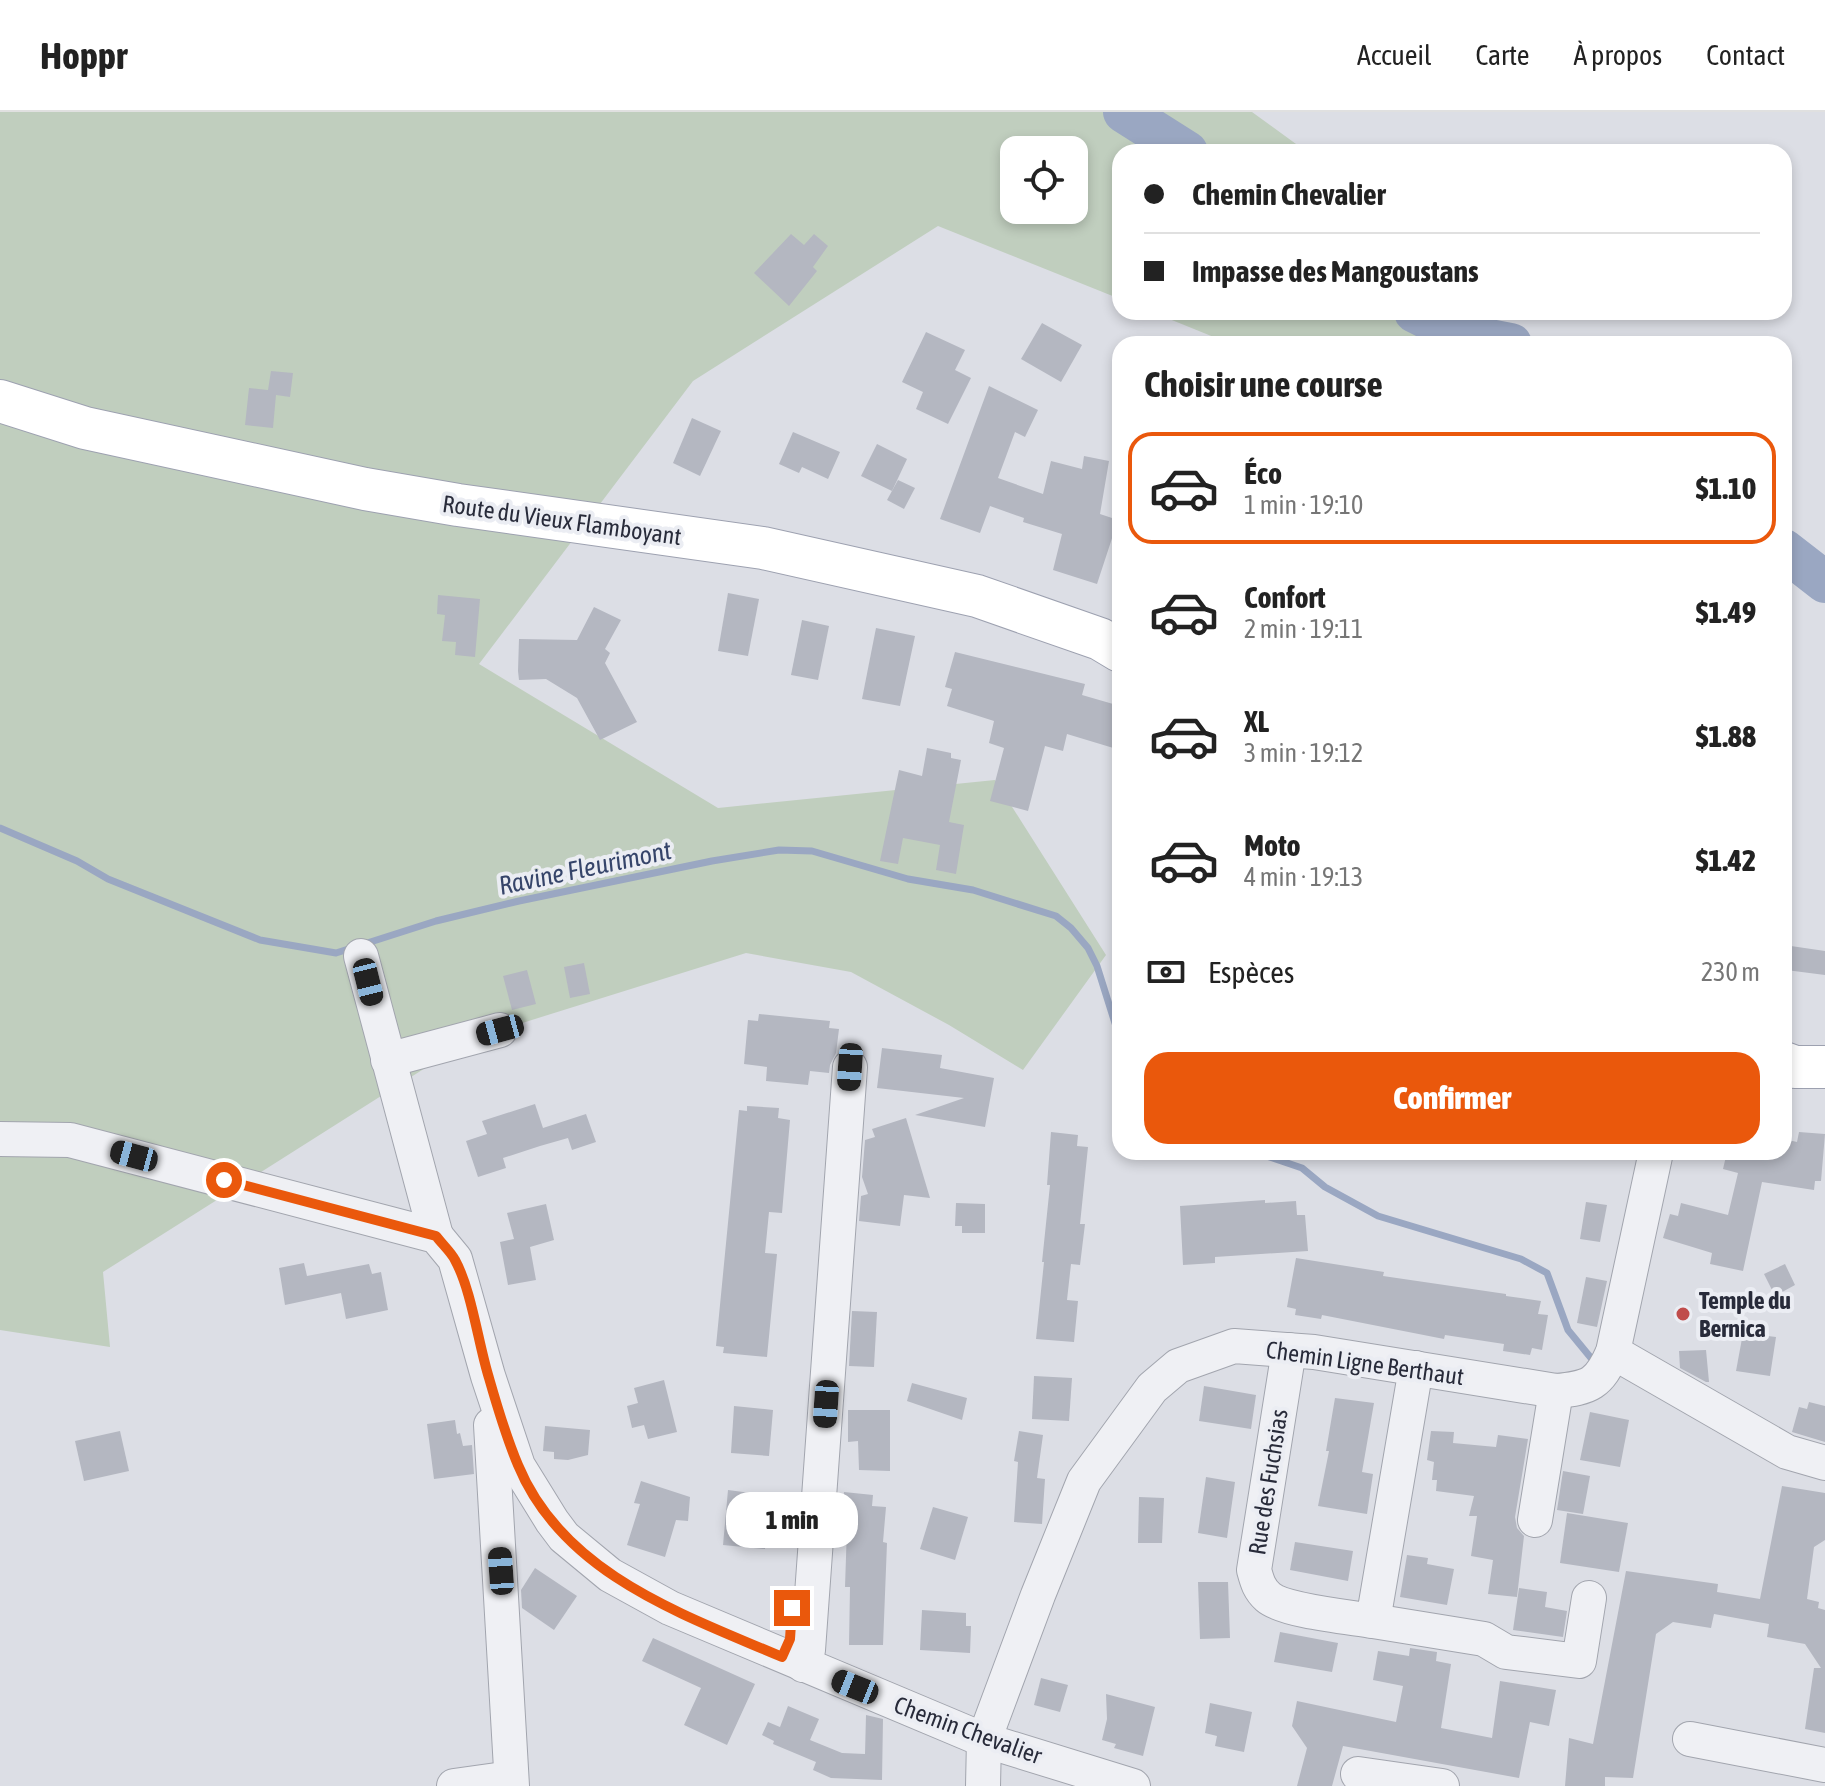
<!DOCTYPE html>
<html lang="fr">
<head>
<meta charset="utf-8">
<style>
	:root { --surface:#fff; --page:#f2f2f2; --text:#222; --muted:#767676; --line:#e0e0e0; --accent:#ea580c }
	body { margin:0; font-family:"Asap Condensed",sans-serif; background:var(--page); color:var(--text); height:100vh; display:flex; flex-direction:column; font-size:30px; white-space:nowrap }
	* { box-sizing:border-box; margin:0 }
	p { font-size:26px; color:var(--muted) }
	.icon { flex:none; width:44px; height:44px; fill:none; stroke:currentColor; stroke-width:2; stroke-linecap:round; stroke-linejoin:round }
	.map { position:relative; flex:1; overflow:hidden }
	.drawer { position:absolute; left:1112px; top:224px; width:680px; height:824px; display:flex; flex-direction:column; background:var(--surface); border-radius:24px; box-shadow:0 4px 12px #0003 }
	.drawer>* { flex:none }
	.top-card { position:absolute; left:1112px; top:32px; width:680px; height:176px; border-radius:24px; box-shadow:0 4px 12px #0003; display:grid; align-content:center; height:176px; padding:0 32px; background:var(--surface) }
	.fabs { position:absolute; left:1000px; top:24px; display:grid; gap:16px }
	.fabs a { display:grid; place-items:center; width:88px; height:88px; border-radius:16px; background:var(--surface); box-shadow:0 4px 12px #0003; font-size:40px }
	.end { position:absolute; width:36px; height:36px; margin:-18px; border:10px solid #ea580c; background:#fff; box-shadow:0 0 0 4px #fff }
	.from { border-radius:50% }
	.bubble { position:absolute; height:56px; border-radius:24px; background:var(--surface); box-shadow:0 4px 12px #0003; font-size:26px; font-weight:800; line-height:56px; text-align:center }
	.car { position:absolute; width:24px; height:48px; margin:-24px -12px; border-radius:10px; box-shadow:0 0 6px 2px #0007; background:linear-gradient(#222 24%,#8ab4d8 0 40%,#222 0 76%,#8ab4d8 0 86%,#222 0) }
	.top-card b { display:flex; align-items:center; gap:28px; height:76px; font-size:30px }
	.top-card b+b { border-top:2px solid var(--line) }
	.top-card i { width:20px; height:20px; background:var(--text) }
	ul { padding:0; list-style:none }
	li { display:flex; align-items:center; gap:24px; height:112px; margin:0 16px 12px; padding:0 16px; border:4px solid transparent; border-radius:24px }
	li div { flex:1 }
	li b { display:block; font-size:30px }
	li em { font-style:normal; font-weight:800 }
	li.current { border-color:var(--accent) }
	li>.icon { width:72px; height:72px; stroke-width:1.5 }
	h2 { padding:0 32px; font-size:36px; line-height:96px }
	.pay { display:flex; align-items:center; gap:20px; height:88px; padding:0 32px; font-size:30px }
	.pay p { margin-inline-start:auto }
	.primary-button { display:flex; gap:16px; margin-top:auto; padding:16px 32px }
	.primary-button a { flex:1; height:92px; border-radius:24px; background:var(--accent); color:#fff; font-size:32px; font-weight:800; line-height:92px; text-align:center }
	header { display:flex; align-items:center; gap:48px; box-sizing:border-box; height:112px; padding:0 40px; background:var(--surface); border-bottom:2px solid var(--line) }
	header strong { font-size:38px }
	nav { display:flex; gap:44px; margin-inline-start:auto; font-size:28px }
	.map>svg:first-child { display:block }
</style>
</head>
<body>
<header>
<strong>Hoppr</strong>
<nav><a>Accueil</a><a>Carte</a><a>À propos</a><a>Contact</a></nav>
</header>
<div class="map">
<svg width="1825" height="1674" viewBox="0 0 1825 1674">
	<rect width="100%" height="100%" fill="#dcdee5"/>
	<!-- green -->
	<g fill="#c0cebe" fill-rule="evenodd">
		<path d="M0 0H1252L1307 40H1120V187L938 114 693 269 479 552 718 696 995 668 1106 843 1023 958 949 913 851 860 746 841 471 927 103 1160 110 1235 0 1218ZM1014 38H1074V98H1014Z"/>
		<polygon points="1152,200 1487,200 1513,232 1231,232"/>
	</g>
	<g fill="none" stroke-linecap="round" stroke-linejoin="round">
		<!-- stream -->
		<g stroke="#9aa7c2" stroke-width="7">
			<polyline points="0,716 77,749 108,767 260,828 336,841 436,809 519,789 712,749 779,738 812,739 908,767 973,778 1056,804 1071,816 1088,836 1097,854 1120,927"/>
			<polyline points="1255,1040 1302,1056 1325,1075 1378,1104 1521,1147 1547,1161 1568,1218 1591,1246"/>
		</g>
		<!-- river -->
		<g stroke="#9aa7c2" stroke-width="42">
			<polyline points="1124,0 1187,40"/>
			<polyline points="1415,200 1459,222 1511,232"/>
			<polyline points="1784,438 1825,470"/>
		</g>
	</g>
	<!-- building -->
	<g fill="#b4b7c1">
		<polygon points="791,122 804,133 814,122 828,134 813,155 817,159 789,194 754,161"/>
		<polygon points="1042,211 1082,233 1061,270 1021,247"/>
		<polygon points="926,220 965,238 955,258 971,266 948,312 916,297 923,280 902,270"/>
		<polygon points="271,259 293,261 290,285 276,283 273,316 245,313 249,276 268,278"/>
		<polygon points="989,274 1038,298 1025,325 1015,320 998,366 1043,382 1051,349 1082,357 1084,344 1109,349 1100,402 1118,408 1097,472 1053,458 1062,422 1023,410 1024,406 990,394 980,421 940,407"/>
		<polygon points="692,306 721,319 700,364 673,351"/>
		<polygon points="793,320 840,340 828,367 802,355 799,361 779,352"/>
		<polygon points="877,332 907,347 892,379 861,364"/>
		<polygon points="898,368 915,376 904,397 887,388"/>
		<polygon points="728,481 759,487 748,544 718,539"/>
		<polygon points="438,483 480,487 475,545 455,543 456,530 442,529 445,503 437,502"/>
		<polygon points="594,495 621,508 605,537 610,541 605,551 637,610 600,628 577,586 546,567 519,568 518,559 519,527 577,528"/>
		<polygon points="802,508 829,514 818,568 791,563"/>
		<polygon points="876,516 915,524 900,594 862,587"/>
		<polygon points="955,540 1085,572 1082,583 1120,594 1120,638 1067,622 1063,639 1045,634 1028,699 990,689 1004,636 989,631 994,609 947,594 952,577 945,575"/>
		<polygon points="927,636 951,641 951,646 961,648 949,710 964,713 956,762 936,758 940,733 903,726 898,752 880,749 899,658 922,664"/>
		<polygon points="1784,833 1825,839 1825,863 1786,858"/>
		<polygon points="584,851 590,882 570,886 564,855"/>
		<polygon points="527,858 536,892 512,898 503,864"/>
		<polygon points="759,902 830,909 829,916 839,917 836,941 830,953 829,961 810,959 808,973 766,969 767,955 744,952 748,908 758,909"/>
		<polygon points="882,936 942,943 940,956 994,966 985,1015 915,1003 964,986 877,976"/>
		<polygon points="535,992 543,1016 586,1002 596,1030 572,1038 568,1026 540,1034 503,1046 506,1056 478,1065 466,1029 487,1022 482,1009"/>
		<polygon points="747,994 779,996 778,1006 790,1008 782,1101 769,1100 765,1141 777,1142 767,1245 723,1241 724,1235 716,1234 739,998 747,999"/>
		<polygon points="906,1006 930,1086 904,1083 900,1114 859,1109 861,1084 868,1082 862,1065 865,1028 875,1025 872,1017"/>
		<polygon points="1051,1020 1078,1023 1077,1034 1088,1035 1080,1112 1085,1112 1080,1153 1071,1152 1067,1188 1078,1189 1074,1230 1036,1227 1044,1150 1042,1150 1050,1073 1047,1073"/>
		<polygon points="1799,1020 1825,1022 1821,1069 1815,1069 1814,1078 1762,1070 1743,1159 1710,1152 1712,1141 1663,1126 1670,1102 1678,1104 1681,1091 1728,1103 1738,1061 1723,1057 1727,1040 1786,1040 1788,1028 1797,1030"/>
		<polygon points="1265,1088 1265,1091 1296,1089 1297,1103 1305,1103 1308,1139 1215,1145 1215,1151 1183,1153 1180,1094"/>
		<polygon points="1586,1090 1607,1093 1600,1130 1580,1127"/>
		<polygon points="956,1091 985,1092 985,1121 962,1121 962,1114 955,1114"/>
		<polygon points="546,1092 554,1128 530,1135 536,1168 508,1173 500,1130 514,1127 507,1101"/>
		<polygon points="1296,1146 1384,1160 1383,1164 1506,1182 1506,1184 1541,1189 1538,1202 1548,1203 1542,1238 1532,1236 1530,1243 1503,1239 1504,1232 1445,1223 1444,1227 1322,1203 1321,1207 1295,1203 1296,1197 1287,1195"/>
		<polygon points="304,1151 307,1164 369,1152 372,1162 381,1160 388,1198 346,1207 341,1181 285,1193 279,1156"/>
		<polygon points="1785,1152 1795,1173 1775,1184 1764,1162"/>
		<polygon points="1586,1165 1607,1169 1597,1215 1577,1211"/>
		<polygon points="852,1199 877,1200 874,1255 849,1254"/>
		<polygon points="1743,1221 1776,1225 1770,1264 1736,1259"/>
		<polygon points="1706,1238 1709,1270 1706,1270 1680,1256 1679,1239"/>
		<polygon points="1034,1264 1072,1266 1069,1309 1032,1307"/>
		<polygon points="664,1268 677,1320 648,1327 644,1313 632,1316 627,1294 638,1291 634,1276"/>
		<polygon points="912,1271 967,1286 962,1308 907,1289"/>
		<polygon points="1204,1274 1256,1283 1251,1317 1199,1309"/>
		<polygon points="1335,1286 1374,1291 1362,1360 1373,1362 1367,1402 1318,1394 1329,1339 1326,1339"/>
		<polygon points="1809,1290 1825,1294 1825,1330 1792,1320 1799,1295 1807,1297"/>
		<polygon points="734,1294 773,1298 769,1344 731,1341"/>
		<polygon points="848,1298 890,1298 890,1359 859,1358 858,1329 848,1330"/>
		<polygon points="1590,1300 1629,1308 1620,1355 1580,1348"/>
		<polygon points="455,1308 457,1322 460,1321 463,1334 472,1333 474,1362 434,1367 427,1312"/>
		<polygon points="545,1314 590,1318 588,1343 568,1348 554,1347 554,1340 543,1339"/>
		<polygon points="120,1319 129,1359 84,1369 75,1329"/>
		<polygon points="1019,1319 1043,1323 1037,1366 1045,1367 1042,1412 1014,1410 1018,1350 1014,1349"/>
		<polygon points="1431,1319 1454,1320 1453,1331 1496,1335 1498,1323 1528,1327 1515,1405 1517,1416 1524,1424 1517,1485 1488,1482 1493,1448 1471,1444 1477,1404 1469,1404 1474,1384 1436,1379 1437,1368 1432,1368 1434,1350 1427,1348"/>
		<polygon points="1563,1359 1590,1364 1583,1402 1557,1398"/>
		<polygon points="1206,1365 1235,1370 1227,1426 1198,1421"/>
		<polygon points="641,1369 690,1385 688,1409 676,1408 665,1445 627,1433 640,1392 634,1391"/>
		<polygon points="1782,1374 1825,1381 1825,1428 1814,1435 1807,1487 1819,1490 1818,1496 1825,1498 1825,1621 1805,1617 1814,1556 1821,1556 1805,1532 1767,1525 1769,1512 1714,1502 1711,1516 1673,1510 1656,1522 1633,1666 1605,1665 1605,1674 1565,1674 1569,1626 1593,1632 1626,1459 1718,1472 1717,1480 1760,1487"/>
		<polygon points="728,1378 766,1383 764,1409 768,1410 765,1437 723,1433"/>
		<polygon points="844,1380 873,1383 872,1394 886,1395 883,1430 887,1431 883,1533 849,1533 850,1475 845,1475 847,1415 842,1414"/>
		<polygon points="1139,1385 1164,1386 1162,1431 1138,1431"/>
		<polygon points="933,1395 968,1405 955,1448 920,1437"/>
		<polygon points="1567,1401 1628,1411 1619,1460 1560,1451"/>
		<polygon points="1295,1430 1353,1439 1348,1469 1290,1458"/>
		<polygon points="1407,1443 1428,1446 1427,1452 1454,1457 1447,1493 1400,1485"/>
		<polygon points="535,1456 577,1484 554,1518 522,1496 521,1478"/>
		<polygon points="1198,1470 1228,1470 1230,1526 1200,1527"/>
		<polygon points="1519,1476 1547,1480 1545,1495 1567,1499 1563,1525 1513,1518"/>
		<polygon points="922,1498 966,1501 966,1514 971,1514 970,1541 920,1538"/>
		<polygon points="1280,1520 1338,1531 1332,1560 1274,1550"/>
		<polygon points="653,1526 755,1572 727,1633 684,1613 701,1576 642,1549"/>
		<polygon points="1410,1536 1437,1540 1436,1549 1451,1552 1441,1616 1492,1626 1500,1569 1556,1578 1549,1614 1530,1610 1519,1666 1343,1634 1332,1674 1297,1674 1307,1636 1292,1614 1297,1589 1396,1610 1403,1574 1373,1568 1378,1539 1409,1544"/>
		<polygon points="1041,1566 1068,1573 1060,1600 1034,1593"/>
		<polygon points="1106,1582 1155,1595 1143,1644 1114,1636 1116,1632 1102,1628 1107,1607"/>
		<polygon points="1210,1591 1252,1600 1244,1640 1215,1634 1217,1624 1205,1621"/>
		<polygon points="788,1594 819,1607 810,1628 842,1641 865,1642 866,1603 883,1607 882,1668 831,1666 813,1658 816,1650 773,1632 774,1629 762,1623 768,1610 780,1615"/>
	</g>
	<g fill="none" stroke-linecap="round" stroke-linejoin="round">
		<!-- minor casing -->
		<g stroke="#a2a5ae" stroke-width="36">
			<g id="minor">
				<polyline points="361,844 436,1124"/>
				<polyline points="388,948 500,918"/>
				<polyline points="0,1027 70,1028 436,1124 455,1147 488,1264 518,1354 552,1409 564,1425 610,1463 670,1496 984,1628 1133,1674"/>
				<path d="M1289 1238 1254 1458C1257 1469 1259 1477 1268 1485 1284 1499 1349 1505 1373 1509L1416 1256"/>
				<polyline points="1613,1240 1787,1340 1825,1351"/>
				<polyline points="491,1313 512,1674"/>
				<polyline points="1535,1408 1556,1279"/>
				<polyline points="1373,1509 1484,1527 1506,1540 1579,1549 1589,1486"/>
				<polyline points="803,1553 808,1538 850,955"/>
				<polyline points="1690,1627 1825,1653"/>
				<polyline points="1358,1662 1442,1674"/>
				<polyline points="454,1674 511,1666"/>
				<path d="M983 1674 984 1628 1038 1483 1084 1369 1152 1276 1178 1254 1234 1234 1314 1240 1556 1279C1590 1276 1599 1272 1613 1240L1656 1040"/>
			</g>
		</g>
		<!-- major casing -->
		<g stroke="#9da1b0" stroke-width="44">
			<g id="major">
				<polyline points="0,289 85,316 365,377 458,393 763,436 977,484 1100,527 1120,539"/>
				<polyline points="1784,951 1795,955 1825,955"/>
			</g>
		</g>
		<!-- minor -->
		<use href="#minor" stroke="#eff0f4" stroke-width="34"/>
		<!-- major -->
		<use href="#major" stroke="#fff" stroke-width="42"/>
	</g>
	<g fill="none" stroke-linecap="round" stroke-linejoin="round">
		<!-- route -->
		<path stroke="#ea580c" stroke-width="10" d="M224 1068 436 1124C442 1132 451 1140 455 1148 472 1179 478 1231 489 1266 497 1294 506 1325 518 1353 563 1462 682 1502 782 1545L790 1527 792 1496"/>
	</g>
	<!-- markers -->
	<circle fill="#c04c4b" stroke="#ebedf3" stroke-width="3" cx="1683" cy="1202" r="8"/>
	<g text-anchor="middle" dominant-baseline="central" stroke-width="8" stroke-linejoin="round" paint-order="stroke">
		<!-- street labels -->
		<g font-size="24" fill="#282b3a" stroke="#ebedf3">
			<text transform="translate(562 408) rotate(8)">Route du Vieux Flamboyant</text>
			<text transform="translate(1365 1251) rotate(8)">Chemin Ligne Berthaut</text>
			<text transform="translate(1268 1370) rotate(-81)">Rue des Fuchsias</text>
			<text transform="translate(968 1618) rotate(20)">Chemin Chevalier</text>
		</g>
		<!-- poi labels -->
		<g font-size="24" font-weight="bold" fill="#282b3a" stroke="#ebedf3" text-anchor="start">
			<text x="1699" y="1188">Temple du<tspan x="1699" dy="28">Bernica</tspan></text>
		</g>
		<!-- water labels -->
		<g font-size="26" font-style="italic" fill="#36456a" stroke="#ebedf3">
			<text transform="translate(585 756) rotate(-12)">Ravine Fleurimont</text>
		</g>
	</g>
</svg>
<div class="fabs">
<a><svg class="icon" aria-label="locate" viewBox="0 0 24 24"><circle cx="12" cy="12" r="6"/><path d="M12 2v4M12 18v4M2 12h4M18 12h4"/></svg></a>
</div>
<i class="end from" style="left:224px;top:1068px"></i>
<i class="end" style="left:792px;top:1496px"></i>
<div class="bubble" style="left:726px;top:1380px;width:132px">1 min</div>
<i class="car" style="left:368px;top:870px;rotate:166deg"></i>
<i class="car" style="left:500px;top:918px;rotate:255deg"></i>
<i class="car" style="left:850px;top:955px;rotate:184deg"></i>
<i class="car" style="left:134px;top:1044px;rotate:285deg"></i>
<i class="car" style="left:826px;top:1292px;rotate:184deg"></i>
<i class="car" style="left:501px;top:1459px;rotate:356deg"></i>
<i class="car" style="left:855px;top:1575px;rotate:292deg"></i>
<div class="top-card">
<b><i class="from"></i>Chemin Chevalier</b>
<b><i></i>Impasse des Mangoustans</b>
</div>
<section class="drawer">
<h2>Choisir une course</h2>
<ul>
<li class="current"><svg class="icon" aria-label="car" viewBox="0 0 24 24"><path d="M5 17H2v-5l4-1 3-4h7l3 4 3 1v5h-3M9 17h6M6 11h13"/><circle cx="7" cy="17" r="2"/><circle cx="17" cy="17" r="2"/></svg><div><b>Éco</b><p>1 min · 19:10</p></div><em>$1.10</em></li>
<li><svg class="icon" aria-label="car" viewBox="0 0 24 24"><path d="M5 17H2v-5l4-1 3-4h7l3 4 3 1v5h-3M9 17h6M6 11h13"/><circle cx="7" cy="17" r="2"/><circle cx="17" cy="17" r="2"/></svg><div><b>Confort</b><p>2 min · 19:11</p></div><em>$1.49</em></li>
<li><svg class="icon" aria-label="car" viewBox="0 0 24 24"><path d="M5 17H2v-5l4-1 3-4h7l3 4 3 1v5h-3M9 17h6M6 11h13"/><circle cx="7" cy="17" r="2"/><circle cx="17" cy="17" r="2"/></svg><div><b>XL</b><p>3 min · 19:12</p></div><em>$1.88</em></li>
<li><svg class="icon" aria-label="car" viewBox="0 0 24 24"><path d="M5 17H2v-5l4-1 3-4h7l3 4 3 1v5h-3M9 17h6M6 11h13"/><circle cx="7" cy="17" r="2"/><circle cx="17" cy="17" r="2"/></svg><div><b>Moto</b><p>4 min · 19:13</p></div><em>$1.42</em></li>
</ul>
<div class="pay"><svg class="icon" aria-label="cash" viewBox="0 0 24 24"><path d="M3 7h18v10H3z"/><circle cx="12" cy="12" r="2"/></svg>Espèces<p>230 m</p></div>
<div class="primary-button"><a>Confirmer</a></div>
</section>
</div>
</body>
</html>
